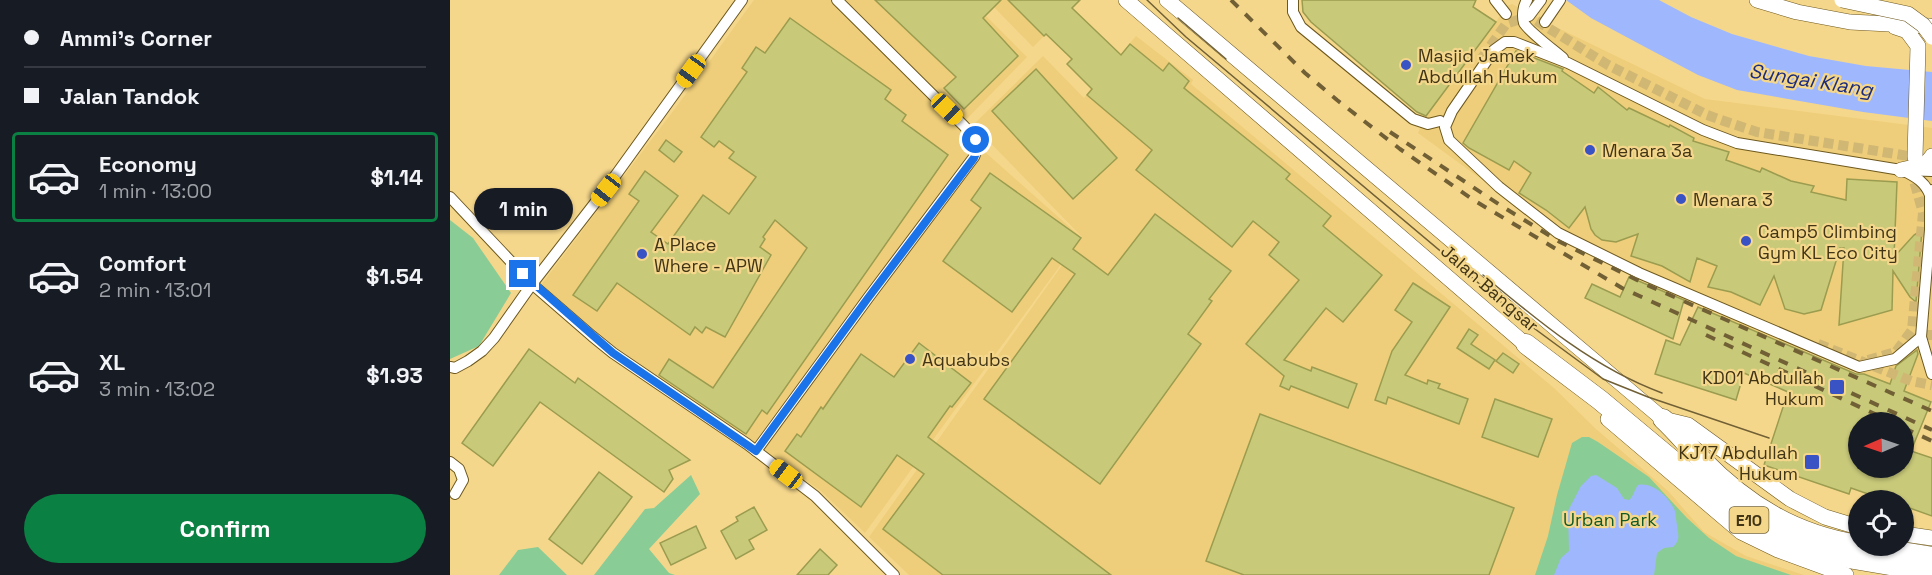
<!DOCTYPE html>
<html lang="en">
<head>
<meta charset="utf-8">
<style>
	:root { --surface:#171b24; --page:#20242c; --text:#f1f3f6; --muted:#9ea1a6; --line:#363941; --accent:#0b8043 }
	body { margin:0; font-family:"Space Grotesk",sans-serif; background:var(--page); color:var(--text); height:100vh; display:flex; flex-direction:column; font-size:22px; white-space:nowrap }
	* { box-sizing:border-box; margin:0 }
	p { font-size:20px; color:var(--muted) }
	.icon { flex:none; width:33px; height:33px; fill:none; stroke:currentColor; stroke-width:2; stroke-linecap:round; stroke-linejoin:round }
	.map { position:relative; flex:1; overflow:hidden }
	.panel { display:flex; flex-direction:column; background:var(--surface); width:450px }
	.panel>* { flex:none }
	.top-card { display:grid; align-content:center; height:132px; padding:0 24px; background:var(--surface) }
	.needle { width:39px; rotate:268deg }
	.fabs { position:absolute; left:1398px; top:412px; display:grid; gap:12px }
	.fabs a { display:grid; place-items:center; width:66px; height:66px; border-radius:50%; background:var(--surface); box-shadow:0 2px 4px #0004; font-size:30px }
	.end { position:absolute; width:27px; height:27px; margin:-14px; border:8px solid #1a73e8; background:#fff; box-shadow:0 0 0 3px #fff }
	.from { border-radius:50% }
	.bubble { position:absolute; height:42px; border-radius:21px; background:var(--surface); box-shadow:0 2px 4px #0004; font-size:20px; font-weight:600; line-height:42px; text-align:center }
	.car { position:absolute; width:18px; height:36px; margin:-18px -9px; border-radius:8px; box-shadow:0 0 4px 2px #0007; background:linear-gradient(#f5c518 24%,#345 0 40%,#f5c518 0 76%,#345 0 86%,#f5c518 0) }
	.top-card b { display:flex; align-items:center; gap:21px; height:57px; font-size:22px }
	.top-card b+b { border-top:2px solid var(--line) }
	.top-card i { width:15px; height:15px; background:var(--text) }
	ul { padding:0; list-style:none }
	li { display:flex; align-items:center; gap:18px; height:90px; margin:0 12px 9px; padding:0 12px; border:3px solid transparent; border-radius:6px }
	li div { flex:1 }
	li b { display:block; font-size:22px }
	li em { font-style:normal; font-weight:600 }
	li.active { border-color:var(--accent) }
	li>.icon { width:54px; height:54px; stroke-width:1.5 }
	.action { display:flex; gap:12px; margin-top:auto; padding:12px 24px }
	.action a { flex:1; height:69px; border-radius:36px; background:var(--accent); color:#fff; font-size:24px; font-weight:600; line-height:69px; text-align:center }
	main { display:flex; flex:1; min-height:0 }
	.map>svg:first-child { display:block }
</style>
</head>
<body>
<main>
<section class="panel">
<div class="top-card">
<b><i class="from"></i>Ammi's Corner</b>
<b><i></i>Jalan Tandok</b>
</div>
<ul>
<li class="active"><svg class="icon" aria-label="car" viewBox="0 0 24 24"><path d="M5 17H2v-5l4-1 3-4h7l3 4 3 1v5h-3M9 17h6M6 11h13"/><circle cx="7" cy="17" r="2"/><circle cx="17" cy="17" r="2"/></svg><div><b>Economy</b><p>1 min · 13:00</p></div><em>$1.14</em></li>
<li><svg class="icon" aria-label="car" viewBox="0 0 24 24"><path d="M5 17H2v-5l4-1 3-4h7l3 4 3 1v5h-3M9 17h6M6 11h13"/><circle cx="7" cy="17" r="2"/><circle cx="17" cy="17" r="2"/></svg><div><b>Comfort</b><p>2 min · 13:01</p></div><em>$1.54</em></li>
<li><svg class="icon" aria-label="car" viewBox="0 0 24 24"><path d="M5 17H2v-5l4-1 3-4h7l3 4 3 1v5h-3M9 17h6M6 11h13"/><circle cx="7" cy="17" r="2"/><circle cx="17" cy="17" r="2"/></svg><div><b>XL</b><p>3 min · 13:02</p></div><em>$1.93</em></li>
</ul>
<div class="action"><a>Confirm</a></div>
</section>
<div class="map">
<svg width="1482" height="575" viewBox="0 0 1482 575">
	<rect width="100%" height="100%" fill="#f5d78c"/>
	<!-- built -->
	<g fill="#eece7a">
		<polygon points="304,0 520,0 577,57 508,128 631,237 415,533 371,491 166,347 91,285 227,106"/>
		<polygon points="537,0 630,0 583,47"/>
		<polygon points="1062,4 1110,29 1255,99 1482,128 1482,402 1299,328 1180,275 1106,237 1046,190 968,133 974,118 1046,22 1055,7"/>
		<polygon points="686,36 743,80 741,84 1104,388 1146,429 1218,491 1254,532 1296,556 1354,575 459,575 419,537 632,237 523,125 593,56 634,98"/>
	</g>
	<!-- green -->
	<g fill="#8acc95">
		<polygon points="0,220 23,238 61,293 29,346 0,359"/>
		<polygon points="1132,437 1139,437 1148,442 1199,477 1237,518 1259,538 1286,556 1341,575 1085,575 1098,536 1107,495 1122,443"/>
		<polygon points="241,475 250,494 199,549 219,573 225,575 144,575 195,509 204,508"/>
		<polygon points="88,547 117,575 49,575 68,550"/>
	</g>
	<!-- water -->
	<g fill="#9fb8fd">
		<polygon points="1116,0 1209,0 1241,17 1282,34 1359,56 1416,66 1482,72 1482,121 1413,112 1287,90 1248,75 1195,47 1141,18"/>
		<path d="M1146 475 1167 488 1174 499 1179 500C1184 496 1184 490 1188 485 1203 482 1219 497 1225 511 1226 516 1226 520 1227 525 1228 535 1231 539 1223 547L1214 548 1207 553 1204 575H1104L1111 558 1119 551 1118 511 1131 486 1141 476Z"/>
	</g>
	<!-- building -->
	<g fill="#c8c979" stroke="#9b9c4f" stroke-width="1.5" fill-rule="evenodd">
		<polygon points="425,0 551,0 533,18 568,56 514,109 494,88 506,77"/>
		<polygon points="558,0 630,0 622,8 671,55 680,44 713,71 719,63 739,81 734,88 840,174 836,179 881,216 873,226 932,275 893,322 876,308 834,360 861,371 862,367 907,384 898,408 841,386 839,390 830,386 834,376 796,344 849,280 819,255 829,242 803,221 782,247 686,170 702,150 637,95 642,89 617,64 622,59 596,34 594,36"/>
		<polygon points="852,0 1026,0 1023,7 1046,22 976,116 967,112 861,22 853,12"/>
		<polygon points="340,18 441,90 435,99 456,115 452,121 498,155 317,414 312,410 296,434 209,375 219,359 263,388 357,248 325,220 313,237 315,239 310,247 321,255 275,337 256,327 252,333 245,327 240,335 167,283 147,311 123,295 189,201 179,194 195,171 228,196 201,232 218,244 253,195 279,214 306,177 279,158 284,152 269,141 264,147 251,137 297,72 292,68 306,47 315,53"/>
		<polygon points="1066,51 1113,69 1112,71 1144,93 1148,87 1177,110 1179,108 1219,127 1220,125 1244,138 1243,141 1279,152 1276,160 1310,172 1312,168 1341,181 1364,186 1361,192 1396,200 1397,179 1447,182 1444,257 1464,235 1472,230 1466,302 1460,297 1443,271 1442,310 1389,325 1394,248 1390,248 1371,310 1354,314 1335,309 1324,276 1310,305 1281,292 1258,287 1267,266 1247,258 1240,282 1212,266 1181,256 1188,234 1166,242 1152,240 1145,235 1141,229 1135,207 1119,228 1096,210 1069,193 1081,173 1064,161 1059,170 1019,148 1013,143"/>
		<polygon points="586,69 667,158 623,199 542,111"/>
		<polygon points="216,140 232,152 224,162 209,150"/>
		<polygon points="540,173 631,238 623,249 658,275 705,214 781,271 759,299 762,301 738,334 751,344 650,484 534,399 625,274 602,258 562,312 493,261 531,208 521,200"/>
		<polygon points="1179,277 1234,300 1223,339 1135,298 1142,284 1170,297"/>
		<polygon points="963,283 1000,307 955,375 977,384 978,380 990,384 988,388 1018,399 1009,424 938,397 936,404 925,400 942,351 962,322 945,310"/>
		<path d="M1248 307 1406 374H1414L1440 384 1446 366 1467 350 1468 354 1454 391 1481 402 1461 451 1482 458V516L1454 506V501H1438L1401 488 1399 494 1314 465 1338 392 1294 373 1286 400 1205 374 1216 340 1230 345ZM1408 423H1454V468H1408Z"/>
		<polygon points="1019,329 1028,335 1021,344 1045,360 1039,369 1007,348"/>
		<polygon points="469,343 521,383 502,407 500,406 478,437 661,575 493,575 433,529 474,474 447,455 411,507 335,451 347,434 351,437 371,407 373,409 411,354 444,377"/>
		<polygon points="79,349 125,383 128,378 240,460 219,470 223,479 214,492 90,402 43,466 12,443"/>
		<polygon points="1053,353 1069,364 1063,373 1046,361"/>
		<polygon points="1045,399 1102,419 1088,457 1032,437"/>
		<polygon points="810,414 1064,508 1039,575 794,575 756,561"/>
		<polygon points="149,472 182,497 132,564 99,539"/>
		<polygon points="304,507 317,530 299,540 304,549 286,559 271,531 288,521 286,517"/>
		<polygon points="246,526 256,548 221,565 210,543"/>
		<polygon points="370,549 387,565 378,575 347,575"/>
	</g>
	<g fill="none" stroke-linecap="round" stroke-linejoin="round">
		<!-- street-tunnel -->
		<g stroke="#d1b774" stroke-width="10" stroke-dasharray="10 5" stroke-linecap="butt">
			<polyline points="1032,58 1056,24 1079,16 1158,65 1257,115 1274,121 1307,132 1471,158"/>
			<polyline points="1482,330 1482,341"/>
			<polyline points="1368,344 1461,381 1482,385"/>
			<polyline points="1418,360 1446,352 1462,330 1473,213 1461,170"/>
		</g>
		<!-- street casing -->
		<g stroke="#6d581e" stroke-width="12">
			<g id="street">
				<polyline points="843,0 843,12 851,27 963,119 978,124 990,121"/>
				<polyline points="1045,0 1056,14"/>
				<path d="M1077 0C1073 6 1072 16 1074 23 1077 30 1106 52 1113 58"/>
				<polyline points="1079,16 1091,0"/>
				<polyline points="1095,22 1110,0"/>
				<path d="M1454 171C1466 177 1475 182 1480 195"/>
				<polyline points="1482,190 1480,195 1480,230 1471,337 1482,374"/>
				<polyline points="0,197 82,284 142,336 163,353 297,444 365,496 444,575"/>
				<polyline points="1471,337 1445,359 1409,367 1189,273 1108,233 1049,187 999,140 995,127 1002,111 1044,50 1055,42 1064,42 1118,63 1253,130 1287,143 1451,170 1482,171"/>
				<polyline points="0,367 5,368 18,361 32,351 44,338 82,284 155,190 292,0"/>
				<path d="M306 451 418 298 524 157C531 141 524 138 514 126L387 0"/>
				<polyline points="0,462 9,469 13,480 5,494"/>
			</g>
		</g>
		<!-- secondary casing -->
		<g stroke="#6d581e" stroke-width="16">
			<g id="secondary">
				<polyline points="676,0 1083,351"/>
				<polyline points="717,0 1213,419 1238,425 1340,499 1375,517 1408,527"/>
				<polyline points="1307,0 1347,12 1400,22 1479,26"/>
				<polyline points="1445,27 1457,31 1468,46 1465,157"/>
				<path d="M1451 170C1463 167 1476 167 1482 156"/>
				<polyline points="1158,419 1291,532 1328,550 1396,575"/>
				<polyline points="1454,534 1482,538"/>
			</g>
		</g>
		<!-- highway casing -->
		<g stroke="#6d581e" stroke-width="21">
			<g id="highway">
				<polyline points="1076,344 1150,400 1282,510 1323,535 1374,554 1482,572"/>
				<path d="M1213 419C1227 432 1239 447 1252 460 1297 506 1345 535 1408 545"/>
				<polyline points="1413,546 1482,557"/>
			</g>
		</g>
		<!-- street -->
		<use href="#street" stroke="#fff" stroke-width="10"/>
		<!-- secondary -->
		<use href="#secondary" stroke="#fff" stroke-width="15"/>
		<!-- highway -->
		<use href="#highway" stroke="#fff" stroke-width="20"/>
		<!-- tram -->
		<g stroke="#716035" stroke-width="1.5">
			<polyline points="697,0 736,37 1070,318 1153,379 1198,397 1319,438"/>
			<polyline points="728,18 776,59"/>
			<path d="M1033 275C1088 321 1144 368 1212 393"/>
		</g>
		<!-- rail -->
		<g stroke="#716035" stroke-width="4" stroke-dasharray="10 10" stroke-linecap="butt">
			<polyline points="781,0 855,73 887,100 950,149 1025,201 1172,288 1482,430"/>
			<polyline points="940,132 1053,207 1110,242 1195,284 1482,411"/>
			<polyline points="1256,335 1444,423"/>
			<polyline points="1454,428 1482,441"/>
		</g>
		<!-- secondary-bridge casing -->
		<g stroke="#6d581e" stroke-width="16" stroke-linecap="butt">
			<polyline id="secondary-bridge" points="1392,0 1458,14 1473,25 1482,37"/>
		</g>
		<!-- secondary-bridge -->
		<use href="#secondary-bridge" stroke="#fff" stroke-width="15"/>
	</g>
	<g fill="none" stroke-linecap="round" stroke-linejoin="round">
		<!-- route -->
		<polyline stroke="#1a73e8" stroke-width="8" points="73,274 163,353 306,451 418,298 524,158 528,148 526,140"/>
	</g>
	<!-- markers -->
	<g fill="#3953c5" stroke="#f5d78c" stroke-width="2">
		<circle cx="956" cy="65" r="6"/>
		<circle cx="1140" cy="150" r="6"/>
		<circle cx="1231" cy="199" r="6"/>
		<circle cx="1296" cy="241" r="6"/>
		<circle cx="192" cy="254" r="6"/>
		<circle cx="460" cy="359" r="6"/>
		<rect x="1379" y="379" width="16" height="16" rx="3"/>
		<rect x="1354" y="454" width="16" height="16" rx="3"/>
	</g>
	<g text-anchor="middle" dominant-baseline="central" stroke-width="4.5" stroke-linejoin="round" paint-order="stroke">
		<!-- shield labels -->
		<rect fill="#f5d78c" stroke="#776639" stroke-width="1.5" x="1279.5" y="507" width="39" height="26" rx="4.5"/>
		<g font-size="16" font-weight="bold" fill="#413516">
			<text x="1299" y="520">E10</text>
		</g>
		<!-- poi labels -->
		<g font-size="18" fill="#413516" stroke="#f5d78c" text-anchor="start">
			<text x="968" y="55">Masjid Jamek<tspan x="968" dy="21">Abdullah Hukum</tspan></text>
			<text x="1152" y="150">Menara 3a</text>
			<text x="1243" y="199">Menara 3</text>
			<text x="1308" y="231">Camp5 Climbing<tspan x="1308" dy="21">Gym KL Eco City</tspan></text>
			<text x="204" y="244">A Place<tspan x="204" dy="21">Where - APW</tspan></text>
			<text x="472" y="359">Aquabubs</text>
			<text x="1374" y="377" text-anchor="end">KD01 Abdullah<tspan x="1374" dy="21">Hukum</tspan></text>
			<text x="1348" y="452" text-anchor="end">KJ17 Abdullah<tspan x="1348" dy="21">Hukum</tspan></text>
		</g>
		<!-- street labels -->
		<g font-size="18" fill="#413516" stroke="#f5d78c">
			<text transform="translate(1040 288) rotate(41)">Jalan Bangsar</text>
		</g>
		<!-- park labels -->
		<g font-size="18" fill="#115a28" stroke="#f5d78c">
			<text x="1160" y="519">Urban Park</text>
		</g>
		<!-- water labels -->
		<g font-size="20" font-style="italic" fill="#1c2c7a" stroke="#f5d78c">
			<text transform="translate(1361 80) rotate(9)">Sungai Klang</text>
		</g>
	</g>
</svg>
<div class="fabs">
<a><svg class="needle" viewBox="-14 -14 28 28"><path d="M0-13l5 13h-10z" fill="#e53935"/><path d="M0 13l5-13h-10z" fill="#9ea1a6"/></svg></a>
<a><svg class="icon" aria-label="locate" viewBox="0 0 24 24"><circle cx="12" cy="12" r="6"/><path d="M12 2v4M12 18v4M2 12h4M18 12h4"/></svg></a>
</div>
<i class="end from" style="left:526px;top:140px"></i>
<i class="end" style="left:73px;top:274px"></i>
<div class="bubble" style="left:24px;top:188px;width:99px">1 min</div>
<i class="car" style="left:241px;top:71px;rotate:216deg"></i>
<i class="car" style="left:497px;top:109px;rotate:134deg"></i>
<i class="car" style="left:156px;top:190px;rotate:218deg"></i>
<i class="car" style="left:336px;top:474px;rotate:307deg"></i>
</div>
</main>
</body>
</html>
